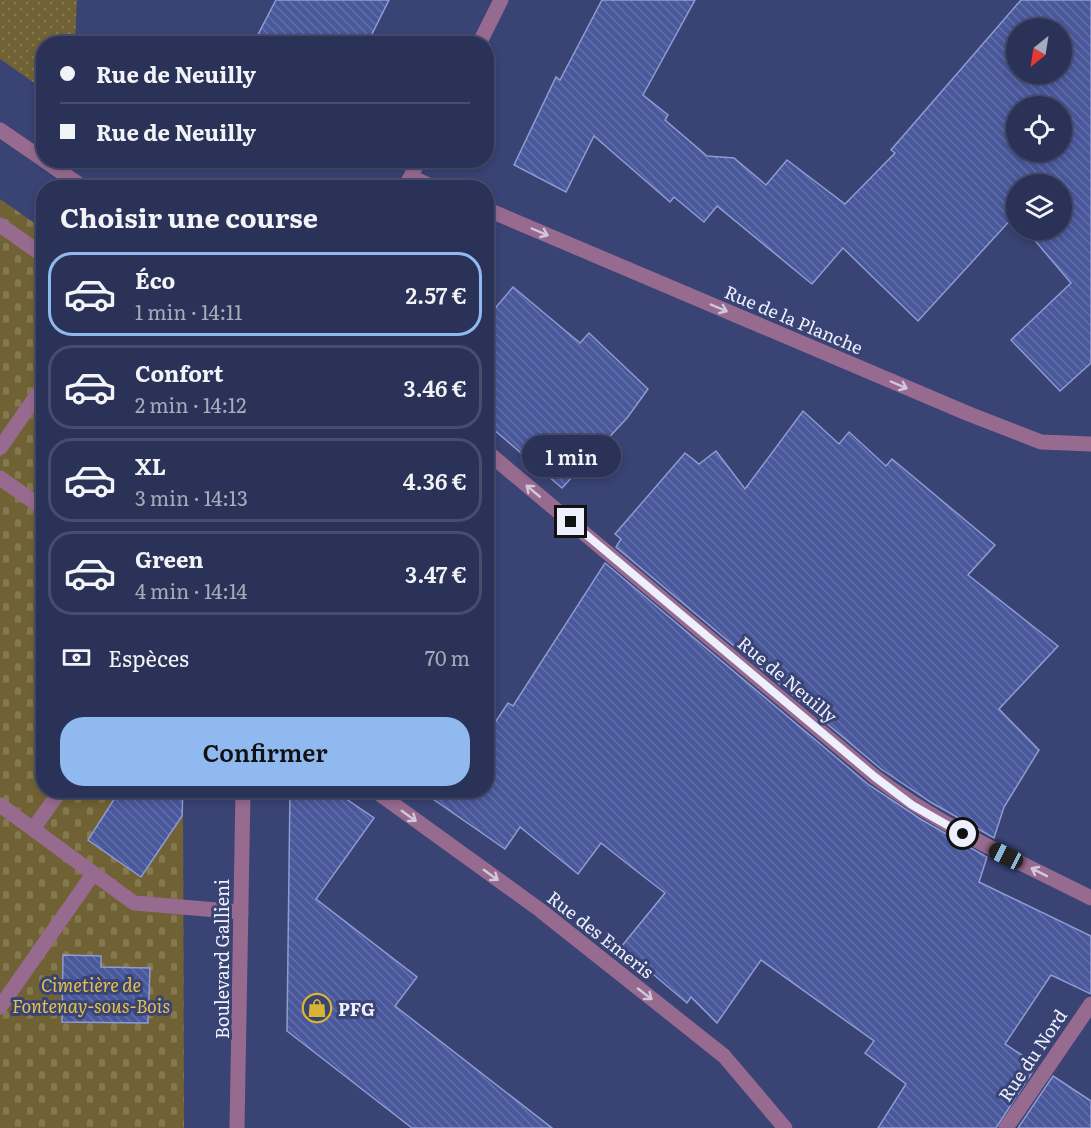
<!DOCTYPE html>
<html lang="fr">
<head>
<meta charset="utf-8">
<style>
	:root { --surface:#2b3257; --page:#373e61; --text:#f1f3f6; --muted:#a6aaba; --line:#474d6d; --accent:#90b9f0 }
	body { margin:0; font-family:Literata,serif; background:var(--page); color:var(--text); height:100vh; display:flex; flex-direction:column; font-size:22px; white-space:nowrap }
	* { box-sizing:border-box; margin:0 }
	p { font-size:20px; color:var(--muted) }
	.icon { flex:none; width:33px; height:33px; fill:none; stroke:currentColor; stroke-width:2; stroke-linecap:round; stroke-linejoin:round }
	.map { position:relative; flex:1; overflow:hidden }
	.drawer { position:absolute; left:36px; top:180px; width:458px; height:618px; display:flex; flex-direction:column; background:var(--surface); border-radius:24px; box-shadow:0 3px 9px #0003,0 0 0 2px var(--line) }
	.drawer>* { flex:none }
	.guide { position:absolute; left:36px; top:36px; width:458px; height:132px; border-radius:24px; box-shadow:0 3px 9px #0003,0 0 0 2px var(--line); display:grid; align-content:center; height:132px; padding:0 24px; background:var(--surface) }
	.needle { width:39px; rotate:210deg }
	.fabs { position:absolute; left:1006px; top:18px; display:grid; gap:12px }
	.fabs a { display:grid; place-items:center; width:66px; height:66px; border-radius:50%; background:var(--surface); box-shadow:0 3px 9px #0003,0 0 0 2px var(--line); font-size:30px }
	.end { position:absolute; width:27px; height:27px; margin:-14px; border:8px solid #edf0fc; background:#111; box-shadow:0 0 0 3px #111 }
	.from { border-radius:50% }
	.bubble { position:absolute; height:42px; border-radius:21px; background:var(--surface); box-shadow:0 3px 9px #0003,0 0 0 2px var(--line); font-size:20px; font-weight:600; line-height:42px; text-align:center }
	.car { position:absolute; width:18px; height:36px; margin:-18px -9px; border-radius:8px; box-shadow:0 0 4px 2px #0007; background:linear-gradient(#222 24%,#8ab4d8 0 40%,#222 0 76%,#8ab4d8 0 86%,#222 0) }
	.guide b { display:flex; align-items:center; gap:21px; height:57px; font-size:22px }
	.guide b+b { border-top:2px solid var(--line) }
	.guide i { width:15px; height:15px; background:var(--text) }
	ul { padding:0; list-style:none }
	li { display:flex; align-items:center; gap:18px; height:84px; margin:0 12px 9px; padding:0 12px; border:3px solid var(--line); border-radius:24px }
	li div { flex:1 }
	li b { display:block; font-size:22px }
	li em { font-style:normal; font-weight:600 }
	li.selected { border-color:var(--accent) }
	li>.icon { width:54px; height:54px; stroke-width:1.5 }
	h2 { padding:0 24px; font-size:27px; line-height:72px }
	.pay { display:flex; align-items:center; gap:15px; height:66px; padding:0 24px; font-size:22px }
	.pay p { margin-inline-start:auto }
	.button { display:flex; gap:12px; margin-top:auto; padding:12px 24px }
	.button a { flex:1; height:69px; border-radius:24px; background:var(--accent); color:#111; font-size:24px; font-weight:600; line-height:69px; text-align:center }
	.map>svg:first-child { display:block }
</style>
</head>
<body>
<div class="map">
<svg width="1091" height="1128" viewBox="0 0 1091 1128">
	<defs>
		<pattern id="grass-dots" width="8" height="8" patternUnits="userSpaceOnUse" patternTransform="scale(1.5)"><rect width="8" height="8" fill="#706234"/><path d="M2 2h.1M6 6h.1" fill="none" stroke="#857952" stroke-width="1.8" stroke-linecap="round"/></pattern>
		<pattern id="cemetery-stones" width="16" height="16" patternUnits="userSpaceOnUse" patternTransform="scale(1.5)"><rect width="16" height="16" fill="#706234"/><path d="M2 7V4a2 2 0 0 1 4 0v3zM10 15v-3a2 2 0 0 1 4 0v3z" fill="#857952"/></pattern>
		<pattern id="building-back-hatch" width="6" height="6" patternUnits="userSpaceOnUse" patternTransform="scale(1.5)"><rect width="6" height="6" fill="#49579b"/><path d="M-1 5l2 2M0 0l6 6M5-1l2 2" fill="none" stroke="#646faa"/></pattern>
	</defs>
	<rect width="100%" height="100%" fill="#394374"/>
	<!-- grass -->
	<polygon fill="url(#grass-dots)" points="0,0 77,0 75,43 44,44 43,89 0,59"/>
	<!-- cemetery -->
	<polygon fill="url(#cemetery-stones)" points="0,199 43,229 44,790 183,791 184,1128 0,1128"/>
	<!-- building -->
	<g fill="url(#building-back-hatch)" stroke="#8e9cd3" stroke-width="1.5" fill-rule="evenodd">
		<polygon points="276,0 389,0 367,44 253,44"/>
		<path d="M602 0H695L643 95 668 115 665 120 707 156 734 158 766 185 787 160 845 204 895 153 891 150 1021 0H1091V363L1060 391 1011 340 1071 283 1026 230H1062V184H1017V219L1014 216 918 321 843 248 812 284 717 206 704 222 674 197 670 202 594 136 566 192 514 165 556 77 560 80ZM1017 28H1062V74H1017ZM1017 106H1062V152H1017Z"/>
		<polygon points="513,287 580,343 589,333 648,389 627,418 562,488 486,423 486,319"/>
		<polygon points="803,411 839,444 849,432 886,466 892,459 995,545 968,575 1058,646 999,709 1039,750 1004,807 994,838 932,803 881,769 616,547 621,539 615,534 685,453 699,464 716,451 745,489"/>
		<polygon points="605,563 869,785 922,820 987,857 979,882 1091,936 1091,994 1051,975 1005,1044 1037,1065 996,1128 878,1128 906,1084 865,1053 874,1041 761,960 717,1023 691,997 687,1003 621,947 665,893 634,869 601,843 578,874 520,827 505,849 420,790 486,790 486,736 508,703 513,706"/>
		<polygon points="120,790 183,790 182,816 141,877 88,840"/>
		<polygon points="290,790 333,790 374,818 316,899 417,977 395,1006 552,1128 412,1128 287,1031"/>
		<polygon points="63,955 101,956 101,967 150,968 148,1023 62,1022"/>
		<polygon points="1053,1076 1091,1101 1091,1128 1018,1128"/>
	</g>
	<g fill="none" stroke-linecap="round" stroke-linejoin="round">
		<!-- service -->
		<g stroke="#976a8f" stroke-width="15">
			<polyline points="0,225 44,256"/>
			<polyline points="0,448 44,385"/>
			<polyline points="0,478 44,509"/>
			<polyline points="0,805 134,903 241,912"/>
			<polyline points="33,829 61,790"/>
			<polyline points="0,1007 93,874"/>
		</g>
		<!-- minor -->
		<g stroke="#976a8f" stroke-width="15">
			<polyline points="411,177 435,188"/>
			<polyline points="486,209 969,414 1041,442 1091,444"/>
			<polyline points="374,790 540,910 724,1056 785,1128"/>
			<polyline points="1006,1128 1091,1004"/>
		</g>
		<!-- tertiary -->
		<g stroke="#976a8f" stroke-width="15">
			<polyline points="479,44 501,0"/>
			<polyline points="0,130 44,160"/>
			<polyline points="44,160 84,188"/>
			<polyline points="405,188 419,160"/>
			<path d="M486 451 875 777C942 827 1017 861 1091 898"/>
			<polyline points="237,1128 243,790"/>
		</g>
	</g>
	<!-- one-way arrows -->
	<defs><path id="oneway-shaft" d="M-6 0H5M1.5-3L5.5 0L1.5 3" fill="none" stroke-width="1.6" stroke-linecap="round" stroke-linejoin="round" transform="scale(1.5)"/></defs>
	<g stroke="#d3c8db">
		<use href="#oneway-shaft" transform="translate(540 232) rotate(23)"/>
		<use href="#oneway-shaft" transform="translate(719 308) rotate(23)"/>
		<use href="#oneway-shaft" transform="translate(899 385) rotate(23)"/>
		<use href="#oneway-shaft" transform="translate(533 491) rotate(-140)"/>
		<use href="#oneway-shaft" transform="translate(409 816) rotate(36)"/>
		<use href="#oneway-shaft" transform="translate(1039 872) rotate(-153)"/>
		<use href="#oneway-shaft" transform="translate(491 875) rotate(36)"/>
		<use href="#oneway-shaft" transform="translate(645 994) rotate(38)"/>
	</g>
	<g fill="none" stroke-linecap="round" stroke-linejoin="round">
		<!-- route -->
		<polyline stroke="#edf0fc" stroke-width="8" points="571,522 875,777 912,805 963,834"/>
	</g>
	<!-- icons -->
	<defs>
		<g id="shop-ring" transform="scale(1.5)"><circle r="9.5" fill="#394374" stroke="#d7b434" stroke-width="1.5"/><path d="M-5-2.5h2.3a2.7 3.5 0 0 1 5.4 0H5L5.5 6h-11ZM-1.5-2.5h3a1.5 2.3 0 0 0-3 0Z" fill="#d7b434"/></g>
	</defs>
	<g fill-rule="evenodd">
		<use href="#shop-ring" x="317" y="1008"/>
	</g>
	<g text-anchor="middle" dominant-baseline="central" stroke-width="6" stroke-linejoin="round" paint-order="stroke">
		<!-- street labels -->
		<g font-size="18" fill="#edf0fc" stroke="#394374">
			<text transform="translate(794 319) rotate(23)">Rue de la Planche</text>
			<text transform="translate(788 679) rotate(40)">Rue de Neuilly</text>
			<text transform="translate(601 934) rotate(38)">Rue des Emeris</text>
			<text transform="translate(221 959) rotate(-90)">Boulevard Gallieni</text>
			<text transform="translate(1032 1055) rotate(-56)">Rue du Nord</text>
		</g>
		<!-- park labels -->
		<g font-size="18" font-style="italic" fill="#e4c24a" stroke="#394374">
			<text x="91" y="984">Cimetière de<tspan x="91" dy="21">Fontenay-sous-Bois</tspan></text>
		</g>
		<!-- poi labels -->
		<g font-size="18" font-weight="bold" fill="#edf0fc" stroke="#394374" text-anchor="start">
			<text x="338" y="1008">PFG</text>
		</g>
	</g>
</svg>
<div class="fabs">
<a><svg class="needle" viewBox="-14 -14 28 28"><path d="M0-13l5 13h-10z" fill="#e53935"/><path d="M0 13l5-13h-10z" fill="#a6aaba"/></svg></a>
<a><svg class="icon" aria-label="locate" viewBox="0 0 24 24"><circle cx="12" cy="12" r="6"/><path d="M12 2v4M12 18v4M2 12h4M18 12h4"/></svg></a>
<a><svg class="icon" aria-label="layers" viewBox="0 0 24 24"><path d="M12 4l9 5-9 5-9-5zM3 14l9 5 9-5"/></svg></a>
</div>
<i class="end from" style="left:963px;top:834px"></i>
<i class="end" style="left:571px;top:522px"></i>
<div class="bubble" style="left:522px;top:435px;width:99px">1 min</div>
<i class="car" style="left:1006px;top:856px;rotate:297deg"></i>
<div class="guide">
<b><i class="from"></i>Rue de Neuilly</b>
<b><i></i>Rue de Neuilly</b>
</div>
<section class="drawer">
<h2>Choisir une course</h2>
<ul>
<li class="selected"><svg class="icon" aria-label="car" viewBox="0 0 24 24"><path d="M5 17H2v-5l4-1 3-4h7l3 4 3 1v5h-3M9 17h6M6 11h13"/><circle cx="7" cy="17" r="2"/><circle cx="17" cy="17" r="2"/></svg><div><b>Éco</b><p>1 min · 14:11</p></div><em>2.57 €</em></li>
<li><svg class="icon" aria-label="car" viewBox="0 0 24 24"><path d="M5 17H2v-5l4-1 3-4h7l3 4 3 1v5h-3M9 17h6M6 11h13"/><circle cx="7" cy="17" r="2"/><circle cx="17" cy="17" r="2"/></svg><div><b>Confort</b><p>2 min · 14:12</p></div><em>3.46 €</em></li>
<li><svg class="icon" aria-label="car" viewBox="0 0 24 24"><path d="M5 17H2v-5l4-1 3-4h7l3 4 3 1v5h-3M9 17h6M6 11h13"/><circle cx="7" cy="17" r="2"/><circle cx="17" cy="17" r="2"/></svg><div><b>XL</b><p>3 min · 14:13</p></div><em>4.36 €</em></li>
<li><svg class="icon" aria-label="car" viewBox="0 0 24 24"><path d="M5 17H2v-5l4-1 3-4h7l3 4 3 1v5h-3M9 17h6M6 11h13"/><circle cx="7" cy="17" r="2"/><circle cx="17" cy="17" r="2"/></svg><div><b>Green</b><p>4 min · 14:14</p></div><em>3.47 €</em></li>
</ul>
<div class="pay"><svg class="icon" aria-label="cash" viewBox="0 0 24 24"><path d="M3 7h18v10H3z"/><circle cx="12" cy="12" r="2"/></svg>Espèces<p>70 m</p></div>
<div class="button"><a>Confirmer</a></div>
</section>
</div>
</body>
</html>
